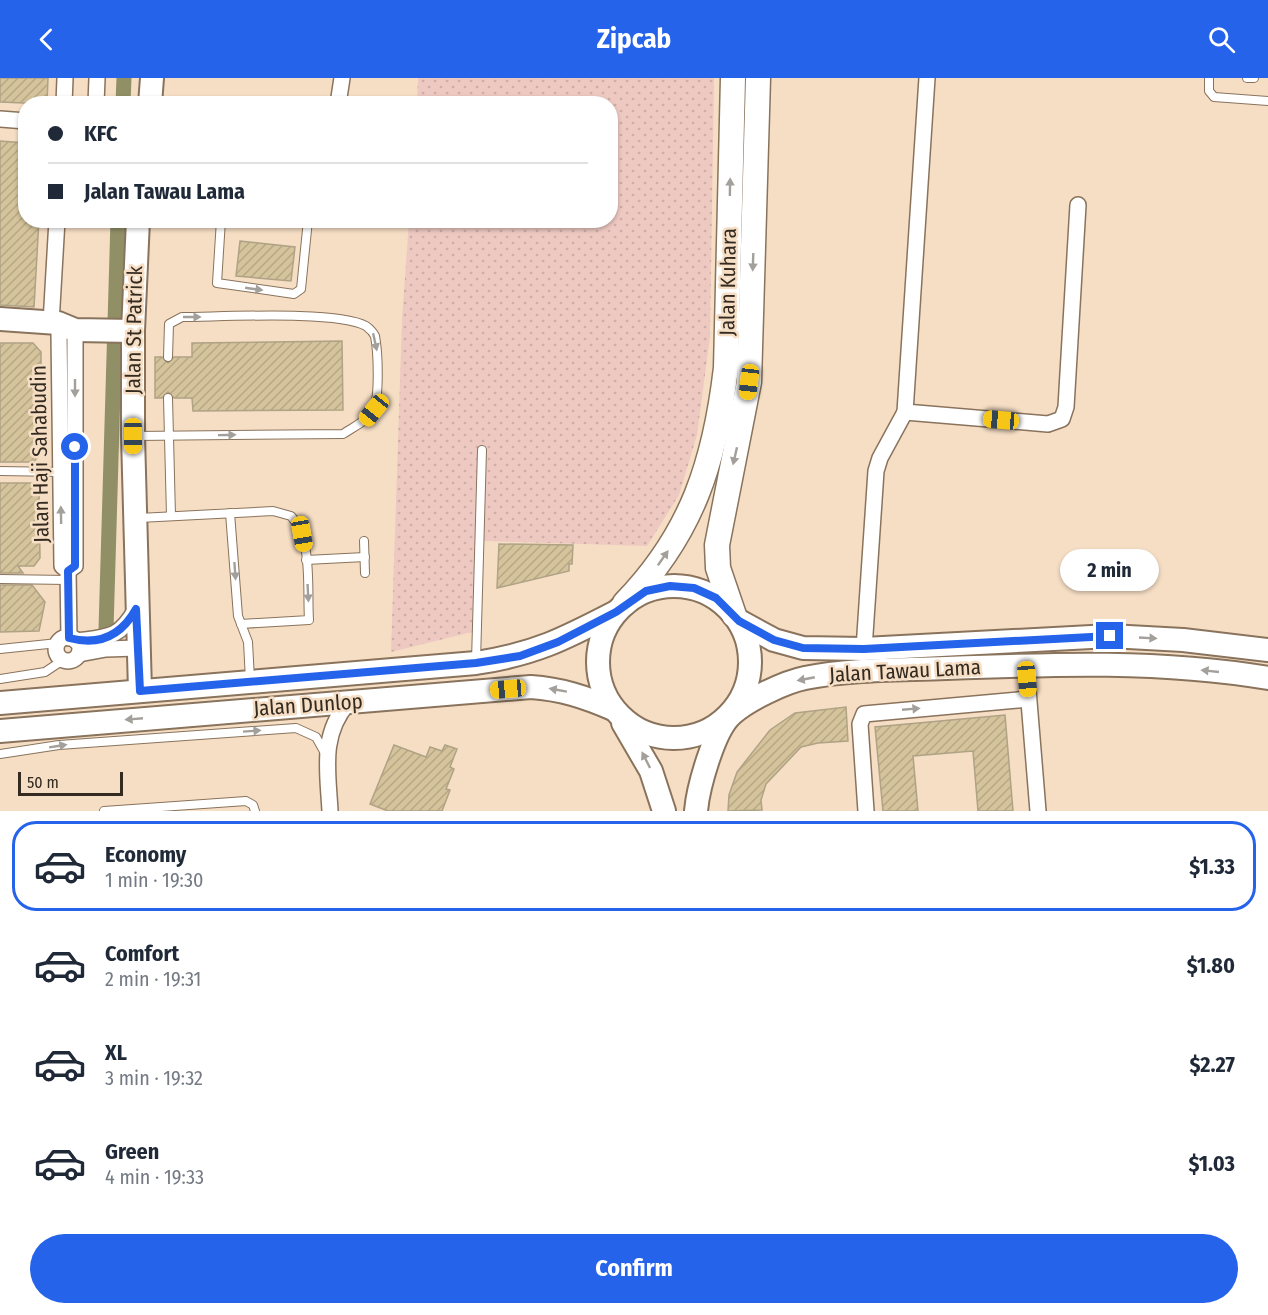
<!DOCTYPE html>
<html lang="en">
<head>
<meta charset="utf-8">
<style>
	:root { --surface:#fff; --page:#f2f2f3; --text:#1f2937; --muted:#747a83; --line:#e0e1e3; --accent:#2563eb }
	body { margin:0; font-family:"Fira Sans Condensed",sans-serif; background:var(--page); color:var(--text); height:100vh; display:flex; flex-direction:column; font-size:22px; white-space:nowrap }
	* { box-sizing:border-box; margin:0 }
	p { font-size:20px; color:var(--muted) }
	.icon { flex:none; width:33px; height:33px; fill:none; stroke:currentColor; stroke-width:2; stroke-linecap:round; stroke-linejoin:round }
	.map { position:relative; height:733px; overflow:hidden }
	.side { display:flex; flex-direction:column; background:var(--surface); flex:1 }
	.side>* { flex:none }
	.guide { position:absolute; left:18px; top:18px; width:600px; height:132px; border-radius:24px; box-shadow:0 2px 4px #0004; display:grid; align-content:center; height:132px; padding:0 30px; background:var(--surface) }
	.scale { position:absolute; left:18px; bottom:15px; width:105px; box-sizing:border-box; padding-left:6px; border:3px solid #332a20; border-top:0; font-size:16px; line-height:21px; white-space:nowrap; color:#332a20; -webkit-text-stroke:4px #f6dec5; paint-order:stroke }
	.end { position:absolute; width:27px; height:27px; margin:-14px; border:8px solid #2563eb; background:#fff; box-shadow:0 0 0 3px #fff }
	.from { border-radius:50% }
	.bubble { position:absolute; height:42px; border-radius:21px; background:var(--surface); box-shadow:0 2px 4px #0004; font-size:20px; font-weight:700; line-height:42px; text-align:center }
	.car { position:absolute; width:18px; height:36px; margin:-18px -9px; border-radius:8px; box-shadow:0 0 4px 2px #0007; background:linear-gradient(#f5c518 24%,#345 0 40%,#f5c518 0 76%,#345 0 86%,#f5c518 0) }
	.guide b { display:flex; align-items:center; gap:21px; height:57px; font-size:22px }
	.guide b+b { border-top:2px solid var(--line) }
	.guide i { width:15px; height:15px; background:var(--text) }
	ul { padding:10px 0 0; list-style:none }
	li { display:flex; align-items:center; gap:18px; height:90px; margin:0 12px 9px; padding:0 18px; border:3px solid transparent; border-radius:24px }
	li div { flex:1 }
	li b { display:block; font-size:22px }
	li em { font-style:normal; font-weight:700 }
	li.selected { border-color:var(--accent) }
	li>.icon { width:54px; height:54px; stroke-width:1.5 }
	.cta { display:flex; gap:12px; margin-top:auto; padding:12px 30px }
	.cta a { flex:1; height:69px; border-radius:36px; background:var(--accent); color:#fff; font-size:24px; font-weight:700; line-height:69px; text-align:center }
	header { display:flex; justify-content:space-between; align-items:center; height:78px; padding:0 30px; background:var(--accent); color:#fff; font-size:27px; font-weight:700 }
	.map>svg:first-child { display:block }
</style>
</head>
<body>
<header><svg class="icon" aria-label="back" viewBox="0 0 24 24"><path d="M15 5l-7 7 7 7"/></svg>Zipcab<svg class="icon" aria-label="search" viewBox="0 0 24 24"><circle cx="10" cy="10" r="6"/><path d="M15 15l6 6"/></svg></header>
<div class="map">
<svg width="1268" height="733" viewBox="0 0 1268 733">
	<defs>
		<pattern id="grass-dots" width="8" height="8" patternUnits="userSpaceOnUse" patternTransform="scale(1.5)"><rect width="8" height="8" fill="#eec9c2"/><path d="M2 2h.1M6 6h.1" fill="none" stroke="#cdada6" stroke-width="1.8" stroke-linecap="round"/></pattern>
		<pattern id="building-hatch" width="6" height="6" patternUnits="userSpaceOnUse" patternTransform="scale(1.5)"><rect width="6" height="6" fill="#d5c39b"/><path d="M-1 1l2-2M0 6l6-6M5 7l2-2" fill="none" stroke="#b7a885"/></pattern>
	</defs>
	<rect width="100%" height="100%" fill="#f6dec5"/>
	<!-- grass -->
	<polygon fill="url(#grass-dots)" points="418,0 714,0 710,259 697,357 679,417 647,468 484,463 486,369 478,369 472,554 391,574 402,242 409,143 610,142 610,26 417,25"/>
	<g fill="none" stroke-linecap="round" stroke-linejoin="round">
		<!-- canal -->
		<g stroke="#908f66" stroke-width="15">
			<polyline points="123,26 124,0"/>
			<polyline points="106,552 118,142"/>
		</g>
	</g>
	<!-- building -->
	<g fill="url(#building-hatch)" stroke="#afa285" stroke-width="1.5">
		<polygon points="0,0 48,0 47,26 0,24"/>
		<polygon points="0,63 26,65 26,142 39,142 34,229 0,227"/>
		<polygon points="240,163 295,169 291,203 236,198"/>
		<polygon points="342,263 343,332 193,333 192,320 174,320 168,314 162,320 155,320 155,279 162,279 168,285 174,279 192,279 192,265"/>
		<polygon points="0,265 33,265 41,274 41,374 34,384 0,384"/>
		<polygon points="0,405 34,405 39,410 40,480 34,488 18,488 23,495 0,495"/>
		<polygon points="499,466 573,467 572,486 569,486 569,493 497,510"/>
		<polygon points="0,507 32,507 45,524 39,553 0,554"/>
		<polygon points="846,629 848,663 818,665 801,669 766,706 761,722 762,732 728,733 729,717 737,694 770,652 795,635"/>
		<polygon points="1005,637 1013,733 978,733 973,673 913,678 918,733 883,733 875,649"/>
		<polygon points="394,667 426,679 430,669 442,673 445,667 457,671 450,689 454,691 446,711 450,712 442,733 388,733 370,726"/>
	</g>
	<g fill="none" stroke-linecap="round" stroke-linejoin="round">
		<!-- lane casing -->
		<g stroke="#89735c" stroke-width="10">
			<g id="lane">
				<polyline points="1209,0 1209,13 1214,19 1268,23"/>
				<polyline points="1247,0 1254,0"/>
				<polyline points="221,142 217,205 294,216 301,211 308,142"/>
				<polyline points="168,320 171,438"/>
				<path d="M136 358 343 356C353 349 366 344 373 333 380 319 378 274 375 258 373 254 370 251 366 248 338 232 220 239 182 239L169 246 168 279"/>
				<polyline points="0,393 61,394"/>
				<polyline points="230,435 238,538 248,564 250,602"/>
				<path d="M139 440 273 433 291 438C313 462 307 511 309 542L241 546"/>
				<polyline points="364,463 365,495"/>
				<polyline points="306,482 365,479"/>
				<polyline points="0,501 68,502"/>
				<polyline points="0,571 58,565"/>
				<polyline points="476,583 482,372"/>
				<polyline points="0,601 45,594 63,582"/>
				<polyline points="0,676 59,667 296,650 316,659 325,675"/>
				<polyline points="104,733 246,723 253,727 255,733"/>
			</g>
		</g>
		<!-- street casing -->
		<g stroke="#89735c" stroke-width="18">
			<g id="street">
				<polyline points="64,26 65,0"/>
				<polyline points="96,26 97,0"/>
				<polyline points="338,26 342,0"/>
				<polyline points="0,41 26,43"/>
				<polyline points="51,245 57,142"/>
				<polyline points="59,256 62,488 68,493 69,560"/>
				<polyline points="905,334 1048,346 1062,341 1066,329 1078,127"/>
				<polyline points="68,493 75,488 75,252"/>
				<circle cx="68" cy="571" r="12"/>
				<path d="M76 563C108 559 119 561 136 531"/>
				<polyline points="864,571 876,393 880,380 905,334 927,0"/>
				<polyline points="79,576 106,571 137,570"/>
				<polyline points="1026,587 1038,733"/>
				<path d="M330 733C328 694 320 657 348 625"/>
				<polyline points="866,733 860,646 864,636 1028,621"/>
			</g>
		</g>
		<!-- secondary casing -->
		<g stroke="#89735c" stroke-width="26">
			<g id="secondary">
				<polyline points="150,26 152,0"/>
				<polyline points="138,142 133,253 133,358 140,613"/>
				<polyline points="0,241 58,245 75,252 133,253"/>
				<circle cx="674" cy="584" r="76"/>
				<polyline points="739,543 774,562 803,570 864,571 1110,558 1183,562 1268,572"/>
				<path d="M0 625 476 585C535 576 564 561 616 534"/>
				<polyline points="623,645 651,693 664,733"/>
				<path d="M0 653 531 609C561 611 585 619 613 631"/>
				<path d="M696 733C698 710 714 651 732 636 747 622 785 604 805 600 850 591 900 592 946 590 1054 586 1161 582 1268 600"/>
			</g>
		</g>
		<!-- primary casing -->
		<g stroke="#89735c" stroke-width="27">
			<g id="primary">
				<path d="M625 525C692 456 715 384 726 290L733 0"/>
				<polyline points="734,537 718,490 717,467 749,304 758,0"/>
			</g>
		</g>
		<!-- lane -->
		<use href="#lane" stroke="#fff" stroke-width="8"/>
		<!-- street -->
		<use href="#street" stroke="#fff" stroke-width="15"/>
		<!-- secondary -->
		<use href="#secondary" stroke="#fff" stroke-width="22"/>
		<!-- primary -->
		<use href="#primary" stroke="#fff" stroke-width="24"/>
	</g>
	<!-- one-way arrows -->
	<defs><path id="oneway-solid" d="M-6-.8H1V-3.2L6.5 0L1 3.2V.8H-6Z" transform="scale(1.5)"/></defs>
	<g fill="#a39f9b">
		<use href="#oneway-solid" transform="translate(730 109) rotate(-89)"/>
		<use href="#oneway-solid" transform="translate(753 184) rotate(92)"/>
		<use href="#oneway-solid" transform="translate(254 211) rotate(8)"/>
		<use href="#oneway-solid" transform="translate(192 239)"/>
		<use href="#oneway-solid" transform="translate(375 264) rotate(78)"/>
		<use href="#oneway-solid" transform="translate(75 310) rotate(90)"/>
		<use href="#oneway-solid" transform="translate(227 357) rotate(-1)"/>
		<use href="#oneway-solid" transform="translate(735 378) rotate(103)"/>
		<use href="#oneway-solid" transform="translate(61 437) rotate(-91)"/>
		<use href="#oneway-solid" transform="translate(663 480) rotate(-55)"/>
		<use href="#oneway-solid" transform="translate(235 493) rotate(86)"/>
		<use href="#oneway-solid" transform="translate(308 515) rotate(87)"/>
		<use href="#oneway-solid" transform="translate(1148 560) rotate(3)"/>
		<use href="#oneway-solid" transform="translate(1210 593) rotate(-174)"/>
		<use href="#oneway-solid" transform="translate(806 601) rotate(169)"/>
		<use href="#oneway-solid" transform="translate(558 612) rotate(-170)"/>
		<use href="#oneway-solid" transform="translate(911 631) rotate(-5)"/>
		<use href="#oneway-solid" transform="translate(134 641) rotate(175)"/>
		<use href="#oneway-solid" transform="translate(252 653) rotate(-4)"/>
		<use href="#oneway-solid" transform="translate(58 668) rotate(-9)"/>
		<use href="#oneway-solid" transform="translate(646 682) rotate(-117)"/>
	</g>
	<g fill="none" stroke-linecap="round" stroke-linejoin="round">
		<!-- route -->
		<path stroke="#2563eb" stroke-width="8" d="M75 369V488L68 493 69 560C99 568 121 558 136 531L140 613 476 585 520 578 558 564 616 534 646 513 670 508 694 510 716 520 739 543 774 562 803 570 864 571 1110 558"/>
	</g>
	<g text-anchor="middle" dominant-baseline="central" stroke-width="5" stroke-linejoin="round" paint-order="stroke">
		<!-- street labels -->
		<g font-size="21" fill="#332a20" stroke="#f6dec5">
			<text transform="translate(728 204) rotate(-89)">Jalan Kuhara</text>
			<text transform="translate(134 252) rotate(-89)">Jalan St Patrick</text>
			<text transform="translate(40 376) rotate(-91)">Jalan Haji Sahabudin</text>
			<text transform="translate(905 593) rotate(-3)">Jalan Tawau Lama</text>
			<text transform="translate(308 627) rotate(-4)">Jalan Dunlop</text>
		</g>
	</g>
</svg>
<div class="scale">50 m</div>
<i class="end from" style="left:75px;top:369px"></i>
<i class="end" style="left:1110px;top:558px"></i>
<div class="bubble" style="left:1060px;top:471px;width:99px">2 min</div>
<i class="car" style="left:749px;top:304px;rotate:187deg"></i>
<i class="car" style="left:374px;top:332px;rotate:219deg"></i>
<i class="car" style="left:1001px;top:342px;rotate:275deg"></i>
<i class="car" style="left:133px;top:358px;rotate:180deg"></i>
<i class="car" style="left:302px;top:456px;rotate:170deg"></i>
<i class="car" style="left:1027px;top:601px;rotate:175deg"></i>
<i class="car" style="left:508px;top:611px;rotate:265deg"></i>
<div class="guide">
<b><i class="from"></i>KFC</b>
<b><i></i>Jalan Tawau Lama</b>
</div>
</div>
<section class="side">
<ul>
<li class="selected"><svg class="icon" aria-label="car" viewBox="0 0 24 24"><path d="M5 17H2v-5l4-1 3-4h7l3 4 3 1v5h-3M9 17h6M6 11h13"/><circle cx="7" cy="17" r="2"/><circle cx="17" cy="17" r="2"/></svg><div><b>Economy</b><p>1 min · 19:30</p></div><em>$1.33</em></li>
<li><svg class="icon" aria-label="car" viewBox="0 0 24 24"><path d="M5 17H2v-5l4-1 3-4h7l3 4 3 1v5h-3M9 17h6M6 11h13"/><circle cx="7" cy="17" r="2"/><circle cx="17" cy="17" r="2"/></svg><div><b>Comfort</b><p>2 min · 19:31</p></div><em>$1.80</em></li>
<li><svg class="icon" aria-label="car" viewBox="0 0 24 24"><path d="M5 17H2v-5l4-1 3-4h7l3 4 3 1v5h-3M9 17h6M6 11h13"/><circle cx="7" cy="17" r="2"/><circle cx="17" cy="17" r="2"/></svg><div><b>XL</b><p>3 min · 19:32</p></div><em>$2.27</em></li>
<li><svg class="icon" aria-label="car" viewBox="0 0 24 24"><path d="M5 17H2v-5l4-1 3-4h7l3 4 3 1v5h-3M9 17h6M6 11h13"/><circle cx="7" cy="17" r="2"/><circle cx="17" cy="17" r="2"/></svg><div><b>Green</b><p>4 min · 19:33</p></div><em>$1.03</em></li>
</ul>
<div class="cta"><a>Confirm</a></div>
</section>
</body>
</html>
